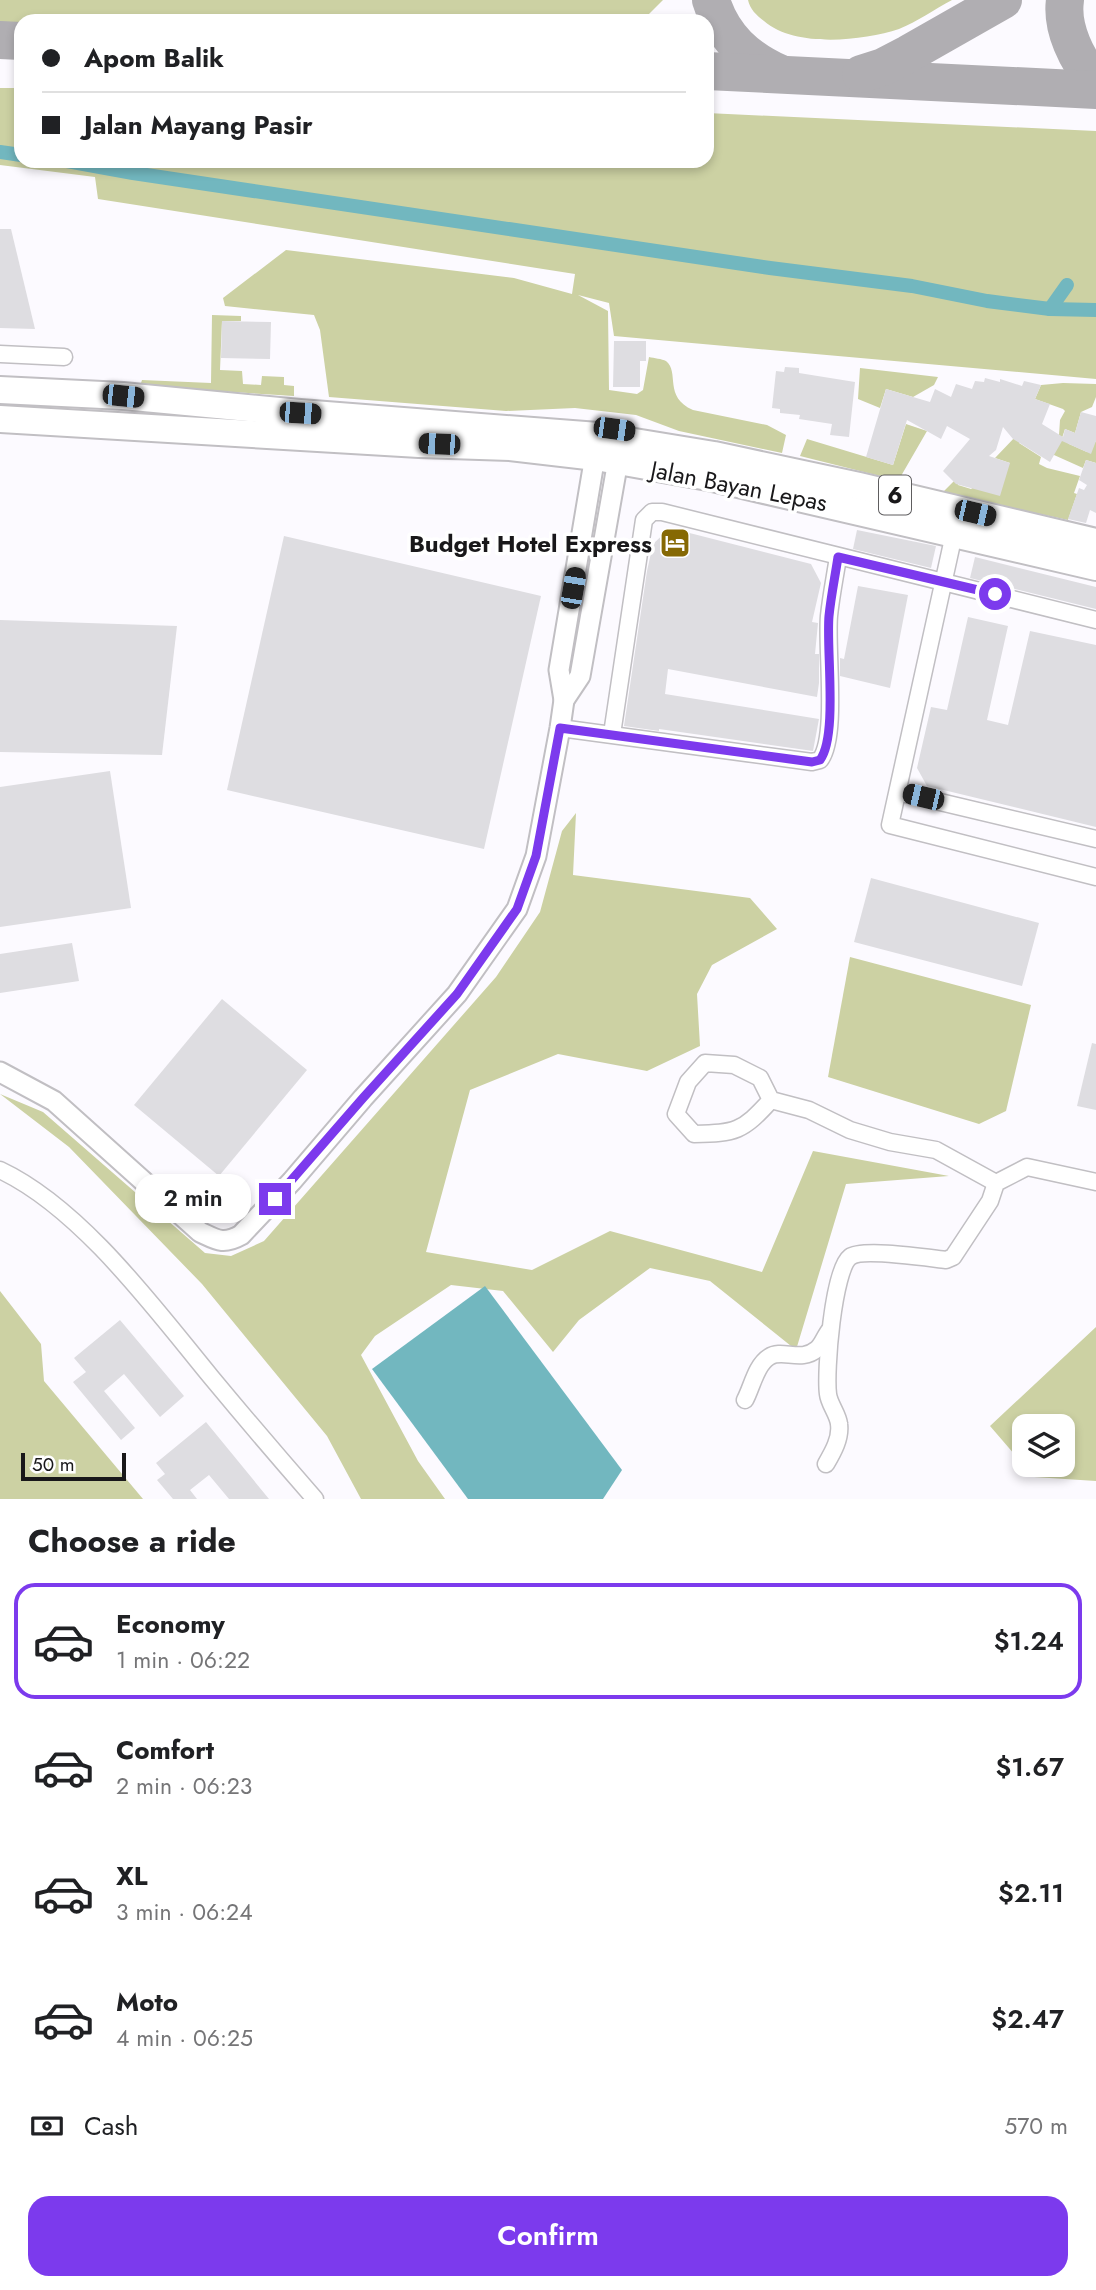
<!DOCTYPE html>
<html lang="en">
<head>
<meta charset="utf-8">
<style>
	:root { --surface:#fff; --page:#f2f2f2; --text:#202124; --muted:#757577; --line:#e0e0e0; --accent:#7c3aed }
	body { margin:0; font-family:Jost,sans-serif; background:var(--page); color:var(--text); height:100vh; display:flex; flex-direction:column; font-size:26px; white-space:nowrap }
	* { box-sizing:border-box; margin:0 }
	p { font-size:23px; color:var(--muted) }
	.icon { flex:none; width:38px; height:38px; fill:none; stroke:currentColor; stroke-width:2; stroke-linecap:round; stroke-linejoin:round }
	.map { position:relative; height:1499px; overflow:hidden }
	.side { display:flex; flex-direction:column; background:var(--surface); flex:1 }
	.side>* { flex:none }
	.top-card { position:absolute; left:14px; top:14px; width:700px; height:154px; border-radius:21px; box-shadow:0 4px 10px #0003; display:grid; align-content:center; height:154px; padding:0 28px; background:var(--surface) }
	.buttons { position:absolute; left:1012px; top:1414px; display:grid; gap:14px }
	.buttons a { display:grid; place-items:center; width:63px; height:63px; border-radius:14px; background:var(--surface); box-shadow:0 4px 10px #0003; font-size:35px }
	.scale { position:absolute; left:21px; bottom:18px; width:105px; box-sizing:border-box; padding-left:7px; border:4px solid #19181a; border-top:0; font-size:19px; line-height:24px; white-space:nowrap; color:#19181a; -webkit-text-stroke:5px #fff; paint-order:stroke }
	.end { position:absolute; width:32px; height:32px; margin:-16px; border:9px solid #7c3aed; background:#fff; box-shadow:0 0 0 4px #fff }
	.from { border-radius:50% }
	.bubble { position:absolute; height:49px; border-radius:21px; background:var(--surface); box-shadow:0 4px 10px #0003; font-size:23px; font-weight:600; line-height:49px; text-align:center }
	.car { position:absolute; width:21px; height:42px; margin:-21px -10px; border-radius:9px; box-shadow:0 0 5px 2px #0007; background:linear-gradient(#222 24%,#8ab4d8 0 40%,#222 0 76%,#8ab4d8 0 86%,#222 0) }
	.top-card b { display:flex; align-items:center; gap:24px; height:66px; font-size:26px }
	.top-card b+b { border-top:2px solid var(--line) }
	.top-card i { width:18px; height:18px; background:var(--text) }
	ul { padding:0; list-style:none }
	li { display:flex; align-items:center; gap:21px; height:116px; margin:0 14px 10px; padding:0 14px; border:4px solid transparent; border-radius:21px }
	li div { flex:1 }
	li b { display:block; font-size:26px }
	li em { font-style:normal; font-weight:600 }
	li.active { border-color:var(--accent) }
	li>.icon { width:63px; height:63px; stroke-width:1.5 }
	h2 { padding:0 28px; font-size:32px; line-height:84px }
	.pay { display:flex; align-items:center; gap:18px; height:77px; padding:0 28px; font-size:26px }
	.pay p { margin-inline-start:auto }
	.action { display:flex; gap:14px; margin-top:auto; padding:14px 28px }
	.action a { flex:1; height:80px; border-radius:21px; background:var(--accent); color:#fff; font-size:28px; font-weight:600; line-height:80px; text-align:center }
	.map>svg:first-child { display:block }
</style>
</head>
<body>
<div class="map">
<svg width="1096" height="1499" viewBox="0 0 1096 1499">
	<rect width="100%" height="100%" fill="#fcfaff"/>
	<!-- green -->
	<g fill="#ccd1a3" fill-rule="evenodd">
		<polygon points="0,0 663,0 642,21 21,21 21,27 0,27"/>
		<path d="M748 0H952C935 9 917 22 899 29 862 41 795 48 764 21 756 15 750 9 748 0Z"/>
		<path d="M0 88H21V161H707V113L1096 131V379L614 336 609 303 578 295 608 311 609 390 637 394 643 390 649 357C654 358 662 359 666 361 680 372 663 397 693 410L767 425 786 435 782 453 679 431 636 415 575 408 506 411 329 397 320 330 314 315 225 306 223 298 286 250 514 278 572 294 575 274 98 199 95 177 0 165Z"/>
		<polygon points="212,315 241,316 241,321 222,321 220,370 242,371 243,384 261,385 262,376 284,377 284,385 294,386 294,396 140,386 142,380 211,383"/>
		<polygon points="860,368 938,377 934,385 913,397 886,389 880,408 858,399"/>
		<polygon points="1063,383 1096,384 1096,397 1092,407 1081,412 1075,433 1065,429 1062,438 1069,444 1087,452 1096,441 1096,463 1086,460 1083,468 1054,455 1019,434 1050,449 1059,435 1060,420 1065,411 1063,409 1035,399 1041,385"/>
		<polygon points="906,424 927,431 901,476 896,480 800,456 807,439 893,465"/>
		<polygon points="1016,436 1020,438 1019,443 1041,457 1039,464 1047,468 1080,476 1074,493 1077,494 1068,520 942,493 957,478 958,485 971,489 1010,463 995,458"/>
		<polygon points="576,813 573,875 750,898 777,929 712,965 697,994 700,1046 647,1071 558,1054 470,1090 426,1252 532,1270 610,1231 762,1272 813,1151 949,1176 846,1184 796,1350 710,1281 650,1268 579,1320 553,1352 503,1291 451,1285 375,1336 361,1355 418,1461 445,1499 361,1499 327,1436 202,1284 69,1147 0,1094 43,1112 205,1253 231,1256 264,1241 496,977 540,912 562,831"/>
		<polygon points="850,957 1031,1005 1006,1111 979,1124 828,1077"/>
		<polygon points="0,1291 41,1344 44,1381 143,1499 0,1499"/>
		<path d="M1096 1327V1481L1034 1477 990 1426ZM1024 1426H1062V1465H1024Z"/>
	</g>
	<!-- water -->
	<polygon fill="#72b7bf" points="485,1286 622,1470 603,1499 468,1499 372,1369"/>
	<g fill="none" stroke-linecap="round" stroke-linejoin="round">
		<!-- canal -->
		<g stroke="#72b7bf" stroke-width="14">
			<polyline points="0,152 21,155"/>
			<polyline points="67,161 133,173 770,268 912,286 987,301 1050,309 1096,310"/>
			<polyline points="1050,309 1067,285"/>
		</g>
		<!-- taxiway -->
		<g stroke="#b0aeb2" stroke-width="38">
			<path d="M711 0C722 37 747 59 781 74"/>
			<path d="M1065 0C1061 28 1077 61 1096 82"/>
			<polyline points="0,40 21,41"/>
			<polyline points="707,71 1096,90"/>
			<polyline points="861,74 883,67 908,54 1003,0"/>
		</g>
	</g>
	<!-- building -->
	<g fill="#dedde1">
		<polygon points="0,229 11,229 35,329 0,328"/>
		<polygon points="222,321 271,322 270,359 221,358"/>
		<polygon points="614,341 646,341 646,361 640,361 640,387 613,387"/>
		<polygon points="785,367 799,368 799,373 855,382 849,437 830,435 832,424 799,419 800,415 780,413 780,409 772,408 776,371 784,372"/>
		<polygon points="985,378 1000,382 1000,379 1022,386 1024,381 1041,385 1035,399 1050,404 1042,424 1063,437 1065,429 1075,433 1081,412 1096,416 1096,441 1091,454 1062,441 1050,462 1013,439 1003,427 996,450 989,456 1010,463 1000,496 956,484 943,471 970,439 947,426 941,439 907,420 893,465 866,457 886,389 930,402 935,389 951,397 956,384 972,389 975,381 984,382"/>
		<polygon points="1086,460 1096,463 1096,513 1090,510 1086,523 1068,519 1079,488 1084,490 1087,485 1079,480"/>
		<polygon points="670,528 811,564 821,583 812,622 818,623 815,654 819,654 819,683 817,697 668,669 665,694 819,719 813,751 659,729 659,731 624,726 647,571 653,544"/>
		<polygon points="857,530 936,546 931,568 853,549"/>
		<polygon points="284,536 541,596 484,849 227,790"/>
		<polygon points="975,557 1096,587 1096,609 970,578"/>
		<polygon points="858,586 908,595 890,688 840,676 840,658 844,659"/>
		<polygon points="968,617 1008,626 987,720 1008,725 1030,631 1096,645 1096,827 927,786 917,768 931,707 947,710"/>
		<polygon points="0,620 177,626 162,755 0,752"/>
		<polygon points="110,771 131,908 0,927 0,787"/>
		<polygon points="871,878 1039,923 1022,986 854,942"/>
		<polygon points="72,943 79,981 0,993 0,954"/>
		<polygon points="222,999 307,1070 219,1176 134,1105"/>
		<polygon points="1092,1043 1096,1044 1096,1110 1077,1106"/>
		<polygon points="120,1320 184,1396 160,1417 124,1374 104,1391 135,1428 121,1440 73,1382 86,1372 74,1358"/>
		<polygon points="206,1422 269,1499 229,1499 209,1475 190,1490 197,1499 173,1499 157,1480 165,1474 156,1463"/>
	</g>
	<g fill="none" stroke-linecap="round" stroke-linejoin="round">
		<!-- minor casing -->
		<g stroke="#c1bfc3" stroke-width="19">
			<g id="minor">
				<polyline points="0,354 64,357"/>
				<polyline points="954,534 890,825 1096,877"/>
				<path d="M560 728 812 762 820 760C838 737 826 649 829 616 831 596 835 577 838 557"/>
				<polyline points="612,734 644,520 652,512 662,512 1096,620"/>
				<polyline points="898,792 1096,839"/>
				<path d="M771 1100 760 1078 734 1065 705 1063 688 1082 676 1114 694 1134C736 1133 742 1132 771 1100L809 1110 850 1130 890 1142 936 1150 996 1183"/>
				<path d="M0 1170C81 1208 155 1309 211 1377 245 1418 280 1459 315 1499"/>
				<path d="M745 1400C752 1387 756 1365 769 1357 782 1348 801 1363 817 1349 822 1345 825 1336 829 1331"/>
				<path d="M826 1464C833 1452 841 1438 839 1424 838 1414 829 1404 828 1394 825 1372 833 1270 850 1257 862 1248 928 1258 946 1260L953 1257 990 1201 996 1183 1027 1167 1096 1182"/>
			</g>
		</g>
		<!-- tertiary casing -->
		<g stroke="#c1bfc3" stroke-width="23">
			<g id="tertiary">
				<polyline points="564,700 580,676 620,449"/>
				<path d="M0 1072 54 1101 200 1232C217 1240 223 1245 241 1235L292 1181 363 1098 457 994 517 909 536 856 560 728 564 700 559 670 597 444"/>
			</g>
		</g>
		<!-- trunk casing -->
		<g stroke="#c1bfc3" stroke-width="30">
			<g id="trunk">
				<polyline points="0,390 123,396 300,413 598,436 714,455 859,486 1096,542"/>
				<polyline points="0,419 419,444 510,447 596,457 708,477 1096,567"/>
			</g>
		</g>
		<!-- minor -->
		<use href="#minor" stroke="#fff" stroke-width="16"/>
		<!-- tertiary -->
		<use href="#tertiary" stroke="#fff" stroke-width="19"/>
		<!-- trunk -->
		<use href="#trunk" stroke="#fff" stroke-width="26"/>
	</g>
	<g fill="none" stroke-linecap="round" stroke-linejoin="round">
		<!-- route -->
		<path stroke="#7c3aed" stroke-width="9" d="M275 1199 363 1098 457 994 517 909 536 856 560 728 812 762 820 760C838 736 826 649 829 616 831 596 835 577 838 557L995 594"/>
	</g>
	<!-- icons -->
	<defs>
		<g id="hotel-square" transform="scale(1.575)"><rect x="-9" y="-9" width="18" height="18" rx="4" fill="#866904" stroke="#fff"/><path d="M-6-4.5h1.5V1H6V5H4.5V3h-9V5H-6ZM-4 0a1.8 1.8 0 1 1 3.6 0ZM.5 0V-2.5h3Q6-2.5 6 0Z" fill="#fff"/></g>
	</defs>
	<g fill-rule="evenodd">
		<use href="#hotel-square" x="675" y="543"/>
	</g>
	<g text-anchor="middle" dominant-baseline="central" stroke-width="7" stroke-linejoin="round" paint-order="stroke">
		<!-- shield labels -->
		<rect fill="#fff" stroke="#5e5d5f" stroke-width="2" x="879" y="475.5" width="32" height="39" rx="5"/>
		<g font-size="23" font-weight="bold" fill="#19181a">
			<text x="895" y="495">6</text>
		</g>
		<!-- street labels -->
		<g font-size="24" fill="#19181a" stroke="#fff">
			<text transform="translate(739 486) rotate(11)">Jalan Bayan Lepas</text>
		</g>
		<!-- poi labels -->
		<g font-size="24" font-weight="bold" fill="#19181a" stroke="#fff" text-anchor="end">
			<text x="652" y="543">Budget Hotel Express</text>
		</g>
	</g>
</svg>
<div class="buttons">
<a><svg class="icon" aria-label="layers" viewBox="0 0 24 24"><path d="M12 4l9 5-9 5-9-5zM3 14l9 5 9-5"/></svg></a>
</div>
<div class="scale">50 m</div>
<i class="end from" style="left:995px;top:594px"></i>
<i class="end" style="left:275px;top:1199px"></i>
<div class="bubble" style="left:135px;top:1174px;width:116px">2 min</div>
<i class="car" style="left:123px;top:396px;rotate:96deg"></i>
<i class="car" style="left:300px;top:413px;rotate:94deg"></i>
<i class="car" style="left:614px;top:429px;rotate:98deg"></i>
<i class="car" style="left:439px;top:444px;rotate:272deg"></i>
<i class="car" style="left:975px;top:513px;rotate:103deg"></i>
<i class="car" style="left:573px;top:588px;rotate:10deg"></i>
<i class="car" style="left:923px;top:797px;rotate:283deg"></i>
<div class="top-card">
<b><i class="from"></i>Apom Balik</b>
<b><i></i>Jalan Mayang Pasir</b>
</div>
</div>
<section class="side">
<h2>Choose a ride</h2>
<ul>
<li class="active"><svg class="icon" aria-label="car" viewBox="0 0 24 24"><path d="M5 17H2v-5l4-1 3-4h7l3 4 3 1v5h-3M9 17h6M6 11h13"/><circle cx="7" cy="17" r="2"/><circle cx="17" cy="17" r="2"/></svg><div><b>Economy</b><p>1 min · 06:22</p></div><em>$1.24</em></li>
<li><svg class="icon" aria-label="car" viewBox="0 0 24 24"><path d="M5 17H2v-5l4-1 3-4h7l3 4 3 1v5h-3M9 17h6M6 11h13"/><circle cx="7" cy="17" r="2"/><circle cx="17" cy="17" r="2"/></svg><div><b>Comfort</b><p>2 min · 06:23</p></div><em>$1.67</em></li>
<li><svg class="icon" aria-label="car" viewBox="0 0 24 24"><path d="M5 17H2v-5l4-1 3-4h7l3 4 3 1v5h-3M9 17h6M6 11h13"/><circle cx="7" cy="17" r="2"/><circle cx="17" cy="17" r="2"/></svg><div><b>XL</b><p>3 min · 06:24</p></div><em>$2.11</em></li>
<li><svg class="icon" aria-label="car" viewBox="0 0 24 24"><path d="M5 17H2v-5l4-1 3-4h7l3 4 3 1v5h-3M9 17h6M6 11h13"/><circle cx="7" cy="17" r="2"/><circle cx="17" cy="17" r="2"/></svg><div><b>Moto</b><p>4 min · 06:25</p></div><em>$2.47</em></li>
</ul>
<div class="pay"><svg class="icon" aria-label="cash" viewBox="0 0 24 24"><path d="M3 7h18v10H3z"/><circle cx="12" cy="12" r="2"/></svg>Cash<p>570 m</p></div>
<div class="action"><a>Confirm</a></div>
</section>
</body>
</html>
